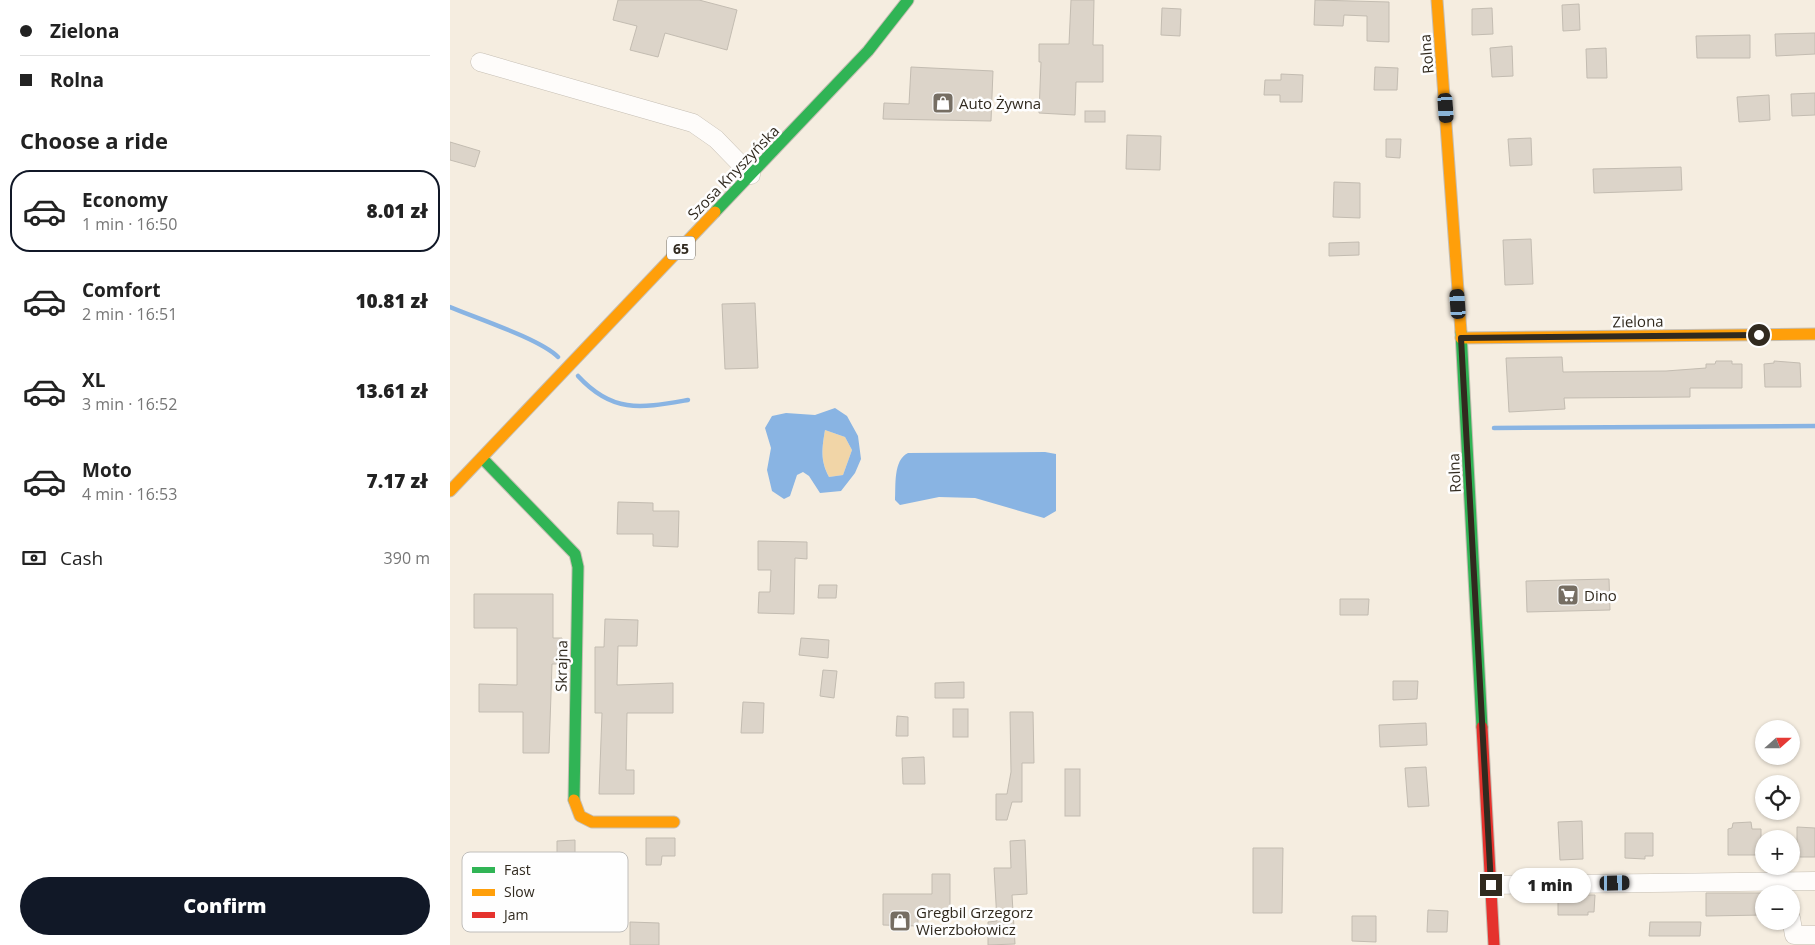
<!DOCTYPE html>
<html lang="en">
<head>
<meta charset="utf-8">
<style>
	:root { --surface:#fff; --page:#f2f2f2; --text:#222; --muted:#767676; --line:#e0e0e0; --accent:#111827 }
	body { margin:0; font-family:"Open Sans",sans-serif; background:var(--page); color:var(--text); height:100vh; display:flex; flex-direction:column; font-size:19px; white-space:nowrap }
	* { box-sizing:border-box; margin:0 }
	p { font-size:16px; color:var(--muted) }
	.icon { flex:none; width:28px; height:28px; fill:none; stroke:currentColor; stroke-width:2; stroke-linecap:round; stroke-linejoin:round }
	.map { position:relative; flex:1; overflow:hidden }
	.sheet { display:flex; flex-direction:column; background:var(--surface); width:450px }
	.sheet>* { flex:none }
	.hud { display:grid; align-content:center; height:110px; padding:0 20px; background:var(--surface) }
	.needle { width:32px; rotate:69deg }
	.controls { position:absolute; left:1305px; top:720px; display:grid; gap:10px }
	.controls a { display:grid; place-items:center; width:45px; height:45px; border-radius:50%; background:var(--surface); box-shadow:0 1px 4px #0004; font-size:25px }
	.end { position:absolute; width:22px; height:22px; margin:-11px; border:6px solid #312a1f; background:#fff; box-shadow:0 0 0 2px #fff }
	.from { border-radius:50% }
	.bubble { position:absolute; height:35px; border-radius:18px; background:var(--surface); box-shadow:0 1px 4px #0004; font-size:16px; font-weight:800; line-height:35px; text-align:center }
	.car { position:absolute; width:15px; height:30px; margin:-15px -8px; border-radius:6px; box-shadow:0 0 4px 1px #0007; background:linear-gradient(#222 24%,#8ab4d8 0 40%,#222 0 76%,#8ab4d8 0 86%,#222 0) }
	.hud b { display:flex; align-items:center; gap:18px; height:48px; font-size:19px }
	.hud b+b { border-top:1px solid var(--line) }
	.hud i { width:12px; height:12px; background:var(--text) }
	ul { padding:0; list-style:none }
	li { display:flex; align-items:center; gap:15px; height:82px; margin:0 10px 8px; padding:0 10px; border:2px solid transparent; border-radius:20px }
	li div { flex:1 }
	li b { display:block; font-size:19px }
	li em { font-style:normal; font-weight:800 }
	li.current { border-color:var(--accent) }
	li>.icon { width:45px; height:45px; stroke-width:1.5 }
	h2 { padding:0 20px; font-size:22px; line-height:60px }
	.pay { display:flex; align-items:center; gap:12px; height:55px; padding:0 20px; font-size:19px }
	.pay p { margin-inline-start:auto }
	.action { display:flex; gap:10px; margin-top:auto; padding:10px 20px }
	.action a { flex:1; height:58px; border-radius:30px; background:var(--accent); color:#fff; font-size:20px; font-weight:800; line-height:58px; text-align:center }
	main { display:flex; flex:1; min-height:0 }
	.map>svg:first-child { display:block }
</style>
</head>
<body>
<main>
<section class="sheet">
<div class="hud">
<b><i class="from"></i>Zielona</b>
<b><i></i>Rolna</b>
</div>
<h2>Choose a ride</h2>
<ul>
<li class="current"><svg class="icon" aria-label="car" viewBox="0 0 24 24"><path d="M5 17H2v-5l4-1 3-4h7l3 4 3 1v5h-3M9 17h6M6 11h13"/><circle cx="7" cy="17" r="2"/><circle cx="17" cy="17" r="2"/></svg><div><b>Economy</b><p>1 min · 16:50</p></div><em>8.01 zł</em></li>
<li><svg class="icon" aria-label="car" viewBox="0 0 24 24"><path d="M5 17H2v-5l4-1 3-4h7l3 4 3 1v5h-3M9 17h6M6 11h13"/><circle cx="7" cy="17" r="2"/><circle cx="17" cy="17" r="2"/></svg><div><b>Comfort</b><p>2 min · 16:51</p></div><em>10.81 zł</em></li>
<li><svg class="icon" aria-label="car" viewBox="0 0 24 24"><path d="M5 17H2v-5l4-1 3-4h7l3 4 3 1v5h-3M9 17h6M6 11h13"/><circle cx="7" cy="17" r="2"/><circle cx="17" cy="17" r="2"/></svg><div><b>XL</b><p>3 min · 16:52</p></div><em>13.61 zł</em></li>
<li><svg class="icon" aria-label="car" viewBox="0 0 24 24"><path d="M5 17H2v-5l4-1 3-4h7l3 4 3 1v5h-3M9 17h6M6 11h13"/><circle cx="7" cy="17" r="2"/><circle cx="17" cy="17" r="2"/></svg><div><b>Moto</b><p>4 min · 16:53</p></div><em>7.17 zł</em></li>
</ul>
<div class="pay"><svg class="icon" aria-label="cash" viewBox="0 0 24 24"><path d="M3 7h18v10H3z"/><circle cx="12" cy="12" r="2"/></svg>Cash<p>390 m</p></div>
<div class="action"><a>Confirm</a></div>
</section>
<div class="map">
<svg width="1365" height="945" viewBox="0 0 1365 945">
	<rect width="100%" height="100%" fill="#f5ede0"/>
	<!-- green -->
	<path fill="#f1d5a7" d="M375 430 395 437 402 450 393 475 379 477C370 460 372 448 375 430Z"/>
	<!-- water -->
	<g fill="#89b4e3" fill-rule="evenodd">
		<path d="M385 408 397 416 408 436 411 459 405 473 391 491 370 493 359 476 353 472 347 475 340 496 334 499 322 491 317 470 321 448 315 428 322 416 336 413 365 415ZM375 430 395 437 402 450 393 475 379 477C370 460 372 448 375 430Z"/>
		<path d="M595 452 606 454V511L594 518 525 498 489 497 450 505 445 500C446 486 443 460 458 453Z"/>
	</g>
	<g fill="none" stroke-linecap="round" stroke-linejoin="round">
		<!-- stream -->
		<g stroke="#89b4e3" stroke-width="4.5">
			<path d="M0 307C26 318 90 339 108 357"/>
			<path d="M128 376C163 414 191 408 238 400"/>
			<polyline points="1044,428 1365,426"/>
		</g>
	</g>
	<!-- building -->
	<g fill="#dcd4c9" stroke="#c3bcb1">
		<polygon points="168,0 249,0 287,10 277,50 215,33 208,57 180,50 187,26 163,20"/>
		<polygon points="621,0 644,0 643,45 653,45 653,82 626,82 625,115 589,113 591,62 589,62 589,44 619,44"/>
		<polygon points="865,0 939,2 939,42 917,41 917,16 894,15 893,26 864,25"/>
		<polygon points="1129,4 1130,30 1113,31 1112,5"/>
		<polygon points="712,8 731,9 730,36 711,35"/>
		<polygon points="1042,8 1043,34 1022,35 1022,9"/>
		<polygon points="1365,33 1365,54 1326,56 1325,34"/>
		<polygon points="1300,35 1300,58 1247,58 1246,36"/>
		<polygon points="1062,46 1063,76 1042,77 1040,48"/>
		<polygon points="1156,48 1157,78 1137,78 1136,49"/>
		<polygon points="461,67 543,71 541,121 433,119 434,103 459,104"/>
		<polygon points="925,67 948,68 947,90 924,90"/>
		<polygon points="831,74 853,75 852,102 830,102 830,95 814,95 815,80 831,80"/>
		<polygon points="1365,93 1365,115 1342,116 1341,94"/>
		<polygon points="1319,95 1320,120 1289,122 1287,97"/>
		<rect x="635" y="111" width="20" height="11"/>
		<polygon points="677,135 711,136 710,170 676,169"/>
		<polygon points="1081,138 1082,165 1060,166 1058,139"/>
		<polygon points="936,139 951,139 950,158 936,157"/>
		<polygon points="0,142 30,151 25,167 0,160"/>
		<polygon points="1231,167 1232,190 1144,193 1143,169"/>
		<polygon points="884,182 910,183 910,218 883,217"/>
		<polygon points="1081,239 1083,284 1055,285 1053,240"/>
		<polygon points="909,242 909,255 879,256 879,243"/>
		<polygon points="305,303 308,368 275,369 272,304"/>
		<polygon points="1112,357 1113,372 1216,371 1256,368 1256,364 1265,364 1266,361 1282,361 1282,364 1292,364 1292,388 1240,388 1240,397 1114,398 1115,409 1059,412 1056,358"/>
		<polygon points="1324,361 1350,363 1351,387 1315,387 1314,364 1324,363"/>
		<polygon points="168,502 203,503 203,511 229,511 228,547 203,546 203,534 167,534"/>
		<polygon points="308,541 357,542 357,559 345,558 344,614 308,613 309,592 320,592 321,570 308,570"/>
		<polygon points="1159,579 1160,610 1077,612 1076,581"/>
		<polygon points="369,585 387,585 386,598 368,598"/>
		<polygon points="24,594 103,594 103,638 112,638 112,664 102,664 99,753 73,753 73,712 29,712 29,684 67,685 67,628 24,628"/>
		<polygon points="890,599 919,599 918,615 890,615"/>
		<polygon points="155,619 188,620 187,646 168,646 167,685 223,683 223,713 177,713 176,770 184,770 184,794 149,794 152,713 145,713 145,647 154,647"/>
		<polygon points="351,638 379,640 378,658 349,655"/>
		<polygon points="373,670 387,671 384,698 370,696"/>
		<polygon points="943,681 968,681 967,699 943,700"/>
		<polygon points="514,682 514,698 485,698 485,683"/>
		<polygon points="293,702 314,703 313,733 291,733"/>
		<rect x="503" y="709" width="15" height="28"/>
		<polygon points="560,712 583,712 584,763 572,763 572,802 562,802 557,820 546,820 546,794 557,794 561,772"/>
		<polygon points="447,716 458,717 458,736 446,736"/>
		<polygon points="976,723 977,745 930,747 929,725"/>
		<polygon points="474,757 475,784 453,784 452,758"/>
		<polygon points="976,767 979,806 958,807 955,768"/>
		<rect x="615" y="769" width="15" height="47"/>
		<polygon points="1132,821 1133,859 1110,860 1108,822"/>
		<polygon points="1301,822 1302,829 1311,829 1311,855 1278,855 1278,829 1282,828 1283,823"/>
		<polygon points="1347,827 1365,828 1365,857 1347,857"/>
		<polygon points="1175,833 1203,833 1203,856 1195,856 1195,859 1175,858"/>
		<polygon points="196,838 225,838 225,856 212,856 211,865 196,865"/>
		<polygon points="125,840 125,860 105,877 95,866 107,855 107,841"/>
		<polygon points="575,840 577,894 562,895 565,944 538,945 538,922 547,921 544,868 561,868 560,841"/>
		<polygon points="803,848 833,848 832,913 803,913"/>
		<polygon points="482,874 500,874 500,913 468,912 468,926 433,925 433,894 482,894"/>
		<polygon points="1256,893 1314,893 1314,915 1256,916"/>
		<polygon points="1108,895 1145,895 1144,912 1138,912 1138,915 1108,915"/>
		<polygon points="978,910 998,911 997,932 977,932"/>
		<polygon points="902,916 926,916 926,942 902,941"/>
		<polygon points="180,922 209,923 209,945 180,945"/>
		<polygon points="1200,922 1251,922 1250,936 1199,936"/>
	</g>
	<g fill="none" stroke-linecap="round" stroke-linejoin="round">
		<!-- street casing -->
		<g stroke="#c5beb3" stroke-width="19">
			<g id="street">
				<polyline points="30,62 243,123 266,139 301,175"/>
				<polyline points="1041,885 1365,881"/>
				<polyline points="1341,918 1344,935 1365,935"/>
			</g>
		</g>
		<!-- fast casing -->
		<g stroke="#c5beb3" stroke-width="13">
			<g id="fast">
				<polyline points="265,212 418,51 458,0"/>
				<polyline points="1011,332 1032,727"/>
				<polyline points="32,458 125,554 128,567 124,800"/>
			</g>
		</g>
		<!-- slow casing -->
		<g stroke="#c5beb3" stroke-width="13">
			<g id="slow">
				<polyline points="987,0 1011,332"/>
				<polyline points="1011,338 1365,334"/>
				<polyline points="0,491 265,212"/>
				<polyline points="124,800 130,816 142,822 224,822"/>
			</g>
		</g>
		<!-- jam casing -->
		<g stroke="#c5beb3" stroke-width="13">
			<polyline id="jam" points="1032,727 1044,945"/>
		</g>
		<!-- street -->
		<use href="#street" stroke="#fefcfa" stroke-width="18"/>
		<!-- fast -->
		<use href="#fast" stroke="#30b455" stroke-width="11"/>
		<!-- slow -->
		<use href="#slow" stroke="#ff9f0a" stroke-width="11"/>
		<!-- jam -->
		<use href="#jam" stroke="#e5322d" stroke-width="11"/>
	</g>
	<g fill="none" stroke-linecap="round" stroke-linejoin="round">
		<!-- route -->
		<polyline stroke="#312a1f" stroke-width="6" points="1041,885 1011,338 1309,335"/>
	</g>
	<!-- icons -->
	<defs>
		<g id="shop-square" transform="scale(1.125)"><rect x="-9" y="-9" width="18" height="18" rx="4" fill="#766e63" stroke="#fefefe"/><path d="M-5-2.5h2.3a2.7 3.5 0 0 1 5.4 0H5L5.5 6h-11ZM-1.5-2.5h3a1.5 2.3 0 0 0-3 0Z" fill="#fff"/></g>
		<g id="supermarket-square" transform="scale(1.125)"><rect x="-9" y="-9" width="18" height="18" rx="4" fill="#766e63" stroke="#fefefe"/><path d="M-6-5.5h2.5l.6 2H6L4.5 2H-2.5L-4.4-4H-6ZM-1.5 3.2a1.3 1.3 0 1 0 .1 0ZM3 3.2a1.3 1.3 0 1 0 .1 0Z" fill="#fff"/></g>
	</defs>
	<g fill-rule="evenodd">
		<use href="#shop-square" x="493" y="103"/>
		<use href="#supermarket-square" x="1118" y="595"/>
		<use href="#shop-square" x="450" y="921"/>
	</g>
	<g text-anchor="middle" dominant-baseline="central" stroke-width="5" stroke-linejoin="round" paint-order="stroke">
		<!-- shield labels -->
		<rect fill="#fefefe" stroke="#6e6a62" stroke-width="1" x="217" y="236.5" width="28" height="23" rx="4"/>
		<g font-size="14" font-weight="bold" fill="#312a1f">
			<text x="231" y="248">65</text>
		</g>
		<!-- street labels -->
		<g font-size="15" fill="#312a1f" stroke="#fefefe">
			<text transform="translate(976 54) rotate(-95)">Rolna</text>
			<text transform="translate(283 172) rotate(-46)">Szosa Knyszyńska</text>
			<text transform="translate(1188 321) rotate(-1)">Zielona</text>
			<text transform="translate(1004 473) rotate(-93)">Rolna</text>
			<text transform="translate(111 666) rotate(-89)">Skrajna</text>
		</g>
		<!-- poi labels -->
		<g font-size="15" fill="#312a1f" stroke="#fefefe" text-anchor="start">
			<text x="509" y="103">Auto Żywna</text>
			<text x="1134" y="595">Dino</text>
			<text x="466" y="912">Gregbil Grzegorz<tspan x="466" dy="17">Wierzbołowicz</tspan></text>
		</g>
	</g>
	<!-- legend -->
	<rect x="12" y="852" width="166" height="80" rx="8" fill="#fefefe" stroke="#c0bebb" stroke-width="1"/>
	<rect x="22" y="867" width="23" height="6" fill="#30b455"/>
	<rect x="22" y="889" width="23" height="7" fill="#ff9f0a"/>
	<rect x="22" y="912" width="23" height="6" fill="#e5322d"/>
	<g font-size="14" fill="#312a1f">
		<text x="54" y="875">Fast</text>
		<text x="54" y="897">Slow</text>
		<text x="54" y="920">Jam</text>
	</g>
</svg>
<div class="controls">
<a><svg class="needle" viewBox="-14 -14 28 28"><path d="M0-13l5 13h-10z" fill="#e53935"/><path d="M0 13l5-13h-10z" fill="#767676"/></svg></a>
<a><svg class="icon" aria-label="locate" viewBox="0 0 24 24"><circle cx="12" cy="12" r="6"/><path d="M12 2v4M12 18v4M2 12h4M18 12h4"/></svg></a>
<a>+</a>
<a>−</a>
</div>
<i class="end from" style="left:1309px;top:335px"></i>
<i class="end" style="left:1041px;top:885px"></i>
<div class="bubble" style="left:1059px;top:868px;width:82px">1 min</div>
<i class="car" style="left:996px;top:108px;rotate:176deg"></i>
<i class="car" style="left:1008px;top:304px;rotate:356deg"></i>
<i class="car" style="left:1165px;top:883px;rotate:89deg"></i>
</div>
</main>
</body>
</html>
